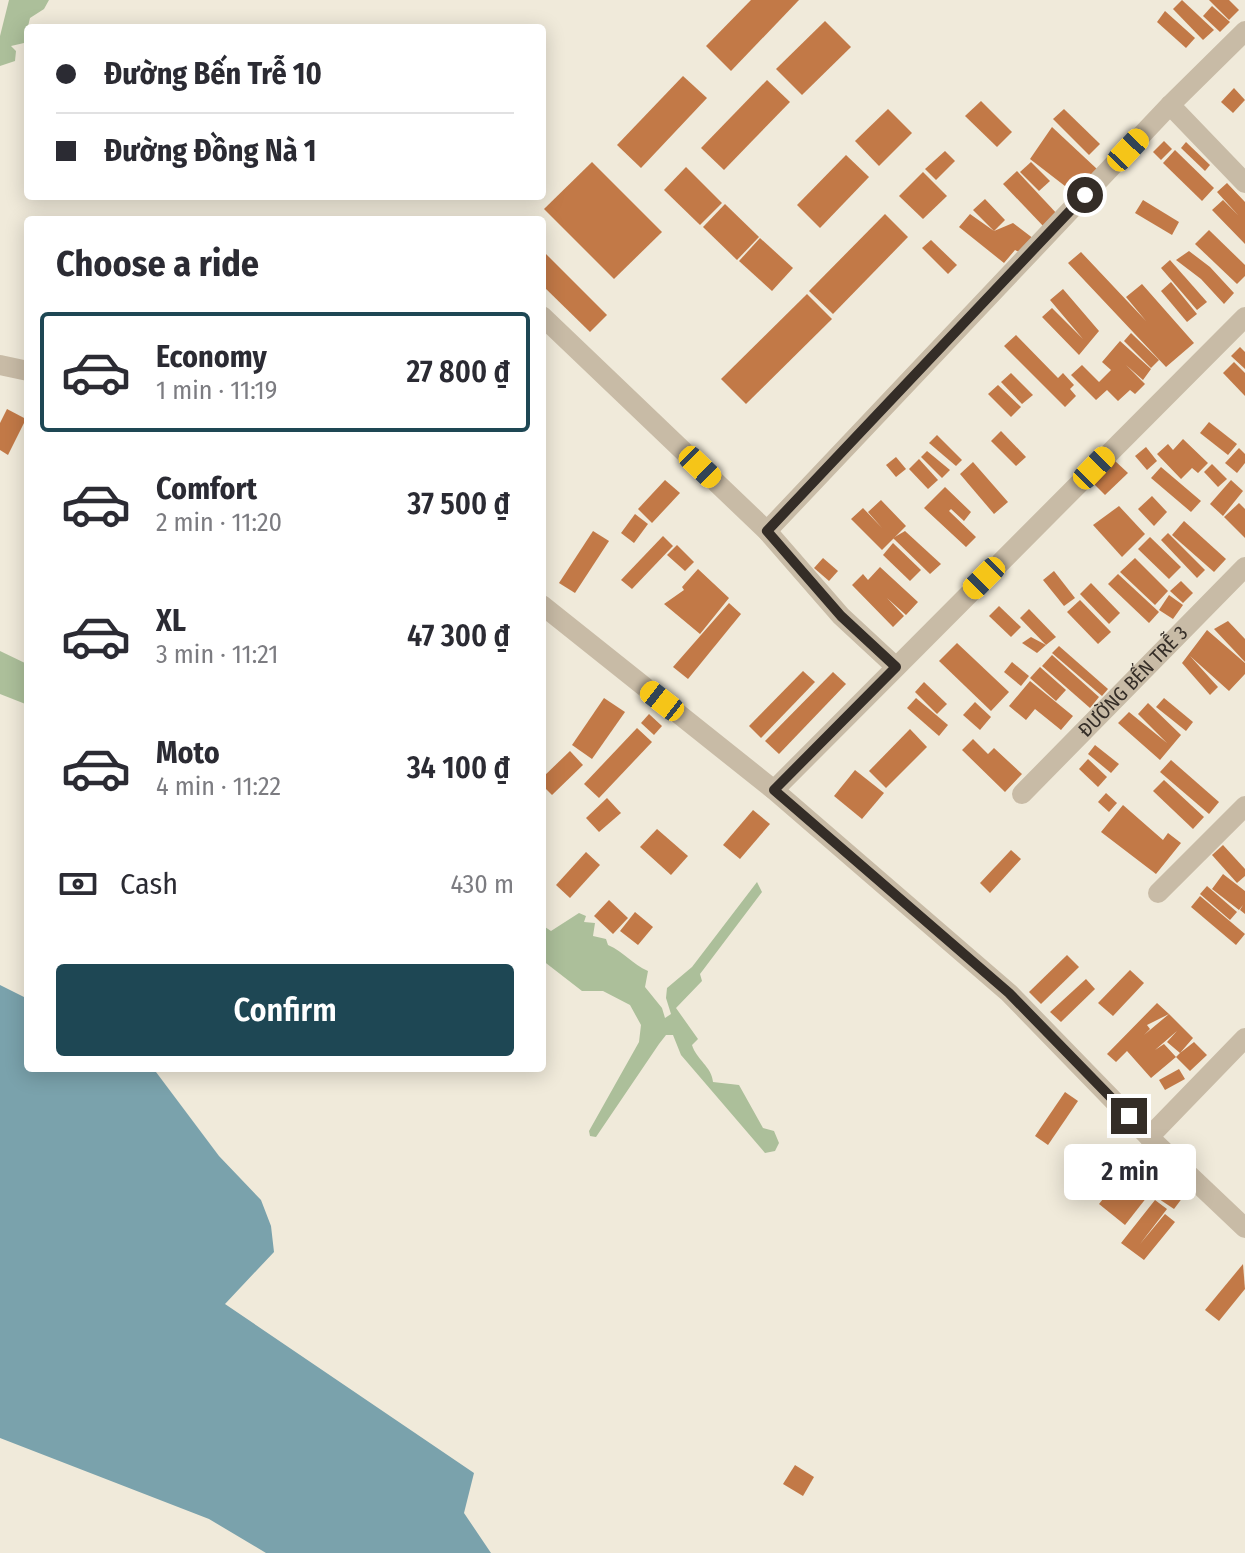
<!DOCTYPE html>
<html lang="en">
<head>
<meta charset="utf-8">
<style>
	:root { --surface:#fff; --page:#f7f7f7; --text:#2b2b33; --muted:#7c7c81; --line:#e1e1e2; --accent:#1e4754 }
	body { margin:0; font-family:"Fira Sans Condensed",sans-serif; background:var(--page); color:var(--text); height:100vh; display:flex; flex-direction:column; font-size:30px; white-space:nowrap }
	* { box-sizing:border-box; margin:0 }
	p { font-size:26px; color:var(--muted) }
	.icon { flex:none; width:44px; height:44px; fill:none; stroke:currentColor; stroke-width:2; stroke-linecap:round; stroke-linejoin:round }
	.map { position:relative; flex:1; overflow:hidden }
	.details { position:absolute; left:24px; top:216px; width:522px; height:856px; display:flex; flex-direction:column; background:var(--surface); border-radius:8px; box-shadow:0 4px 20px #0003 }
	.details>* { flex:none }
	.top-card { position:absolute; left:24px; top:24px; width:522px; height:176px; border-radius:8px; box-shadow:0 4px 20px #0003; display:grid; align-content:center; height:176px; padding:0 32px; background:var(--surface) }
	.end { position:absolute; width:36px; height:36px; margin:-18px; border:10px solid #342d27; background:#fff; box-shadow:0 0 0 4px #fff }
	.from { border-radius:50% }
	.bubble { position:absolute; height:56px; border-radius:8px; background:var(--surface); box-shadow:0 4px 20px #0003; font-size:26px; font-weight:600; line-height:56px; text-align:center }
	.car { position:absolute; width:24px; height:48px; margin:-24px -12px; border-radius:10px; box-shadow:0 0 6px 2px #0007; background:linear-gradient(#f5c518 24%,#345 0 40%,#f5c518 0 76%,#345 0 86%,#f5c518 0) }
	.top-card b { display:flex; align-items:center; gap:28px; height:76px; font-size:30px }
	.top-card b+b { border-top:2px solid var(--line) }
	.top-card i { width:20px; height:20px; background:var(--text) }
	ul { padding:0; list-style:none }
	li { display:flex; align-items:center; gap:24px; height:120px; margin:0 16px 12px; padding:0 16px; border:4px solid transparent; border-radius:8px }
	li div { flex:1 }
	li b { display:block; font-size:30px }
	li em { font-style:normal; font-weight:600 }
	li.on { border-color:var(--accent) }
	li>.icon { width:72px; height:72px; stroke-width:1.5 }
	h2 { padding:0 32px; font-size:36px; line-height:96px }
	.pay { display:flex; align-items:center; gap:20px; height:88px; padding:0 32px; font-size:30px }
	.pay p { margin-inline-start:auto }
	.action { display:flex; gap:16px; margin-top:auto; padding:16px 32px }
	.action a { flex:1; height:92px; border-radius:8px; background:var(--accent); color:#fff; font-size:32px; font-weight:600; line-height:92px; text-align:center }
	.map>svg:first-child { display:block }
</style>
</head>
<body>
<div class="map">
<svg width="1245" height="1553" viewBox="0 0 1245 1553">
	<rect width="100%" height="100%" fill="#f0eada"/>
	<!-- green -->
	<g fill="#acbf9a">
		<polygon points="9,0 49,0 44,9 30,18 24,43 11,46 16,51 15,61 0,66 0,36"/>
		<polygon points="0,651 27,664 28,705 0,694"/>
		<path d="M757 882 762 892 700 974 702 981 676 1008 698 1039 692 1045C696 1059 712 1067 713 1082L739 1085 763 1128 774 1131 779 1143 775 1151 765 1153 681 1055 673 1035H666L659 1044 596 1137 590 1136 589 1131 639 1042 641 1025 630 1005 603 991H582L542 960V925L551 931 579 913 586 916 584 922 595 923 593 936 606 939 608 945C624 952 632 964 648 971L645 987 662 1008 665 1018 671 1014 666 998 667 988 692 967Z"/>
	</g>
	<!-- water -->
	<polygon fill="#7aa2ac" points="0,985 28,999 28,1068 153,1068 219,1156 261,1200 271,1226 274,1252 225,1304 474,1473 464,1513 491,1553 266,1553 209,1519 0,1438"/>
	<!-- building -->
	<g fill="#c27947">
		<polygon points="751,0 799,0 731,71 706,46"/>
		<polygon points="1182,0 1214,30 1203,40 1173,9"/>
		<polygon points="1209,0 1229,0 1239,10 1229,20"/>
		<polygon points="1212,6 1230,22 1220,32 1203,16"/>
		<polygon points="1165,11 1195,38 1186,48 1157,22"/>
		<polygon points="825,21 851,47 802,95 776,69"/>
		<polygon points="683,76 707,98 641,168 617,145"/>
		<polygon points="767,80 790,102 724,170 701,148"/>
		<polygon points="1234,88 1245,100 1233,113 1221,102"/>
		<polygon points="981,101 1012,132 997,147 965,116"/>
		<polygon points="888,109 912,133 879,166 855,141"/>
		<polygon points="1064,109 1100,144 1089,155 1053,119"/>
		<polygon points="1052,127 1097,169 1074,193 1030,159"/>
		<polygon points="1164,141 1172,149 1161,160 1153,152"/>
		<polygon points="1186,142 1210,165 1205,171 1181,148"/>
		<polygon points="1175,150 1214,188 1202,201 1163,163"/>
		<polygon points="945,151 955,161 936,180 925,169"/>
		<polygon points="846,155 869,177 820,228 797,205"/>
		<polygon points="592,162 662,232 614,279 544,209"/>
		<polygon points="1031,162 1050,181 1039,191 1020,172"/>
		<polygon points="686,167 722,203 700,225 664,190"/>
		<polygon points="1017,171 1059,216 1045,228 1003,184"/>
		<polygon points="923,172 947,196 923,219 899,196"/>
		<polygon points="1227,183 1245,202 1245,244 1212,210 1223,200 1238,215 1217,192"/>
		<polygon points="985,199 1005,220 994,231 1013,223 1034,239 1023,254 1015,250 1004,263 959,227 970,214 994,231 973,210"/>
		<polygon points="1143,200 1179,222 1172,235 1135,213"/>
		<polygon points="725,204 759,237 737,260 703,227"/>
		<polygon points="885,214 908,237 833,314 809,291"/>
		<polygon points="1209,230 1245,265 1245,276 1237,284 1195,244"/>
		<polygon points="760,238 793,268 772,291 739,261"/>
		<polygon points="931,240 957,265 948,274 922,248"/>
		<polygon points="542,250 607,315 590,332 542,285"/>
		<polygon points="1189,251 1210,267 1234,293 1224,304 1201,279 1176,260"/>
		<polygon points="1081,252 1146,321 1126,297 1142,284 1194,343 1166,367 1068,263"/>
		<polygon points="1170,260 1207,302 1197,310 1161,268"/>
		<polygon points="1171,282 1197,314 1187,322 1161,291"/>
		<polygon points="1063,289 1099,331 1079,355 1042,317 1052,308 1083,339 1050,300"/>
		<polygon points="807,294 832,319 746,404 721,379"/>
		<polygon points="1131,333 1159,360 1151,368 1124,341"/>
		<polygon points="1016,335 1058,378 1063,373 1074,385 1070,389 1076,396 1065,407 1004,346"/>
		<polygon points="1120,341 1151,369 1143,380 1126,365 1145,384 1135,394 1130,390 1118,401 1107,390 1096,400 1071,375 1082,365 1099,382 1111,370 1102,362"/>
		<polygon points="1240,347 1245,352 1245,369 1231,356"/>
		<polygon points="1234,362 1245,373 1245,396 1223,373"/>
		<polygon points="1011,373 1033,395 1022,404 1001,382"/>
		<polygon points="998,385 1021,407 1011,417 988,394"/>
		<polygon points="7,409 26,419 8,455 0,450 0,423"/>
		<polygon points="1209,422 1237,444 1228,455 1200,433"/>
		<polygon points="1001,431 1026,457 1016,466 991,441"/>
		<polygon points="937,435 962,460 956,466 929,443"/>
		<polygon points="1183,439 1208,463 1198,473 1192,468 1181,479 1157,454 1168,444 1173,450"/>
		<polygon points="1146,447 1157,461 1147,470 1135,456"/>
		<polygon points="1239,448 1245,454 1245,463 1237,473 1225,463"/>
		<polygon points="927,451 950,470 942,478 921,457"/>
		<polygon points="896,457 906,469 896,477 886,465"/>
		<polygon points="919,459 938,480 928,489 909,469"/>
		<polygon points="1114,460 1128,473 1105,495 1092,482"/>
		<polygon points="973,462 1008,502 994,514 960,474"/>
		<polygon points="1212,464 1227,479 1218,487 1204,472"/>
		<polygon points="1161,467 1201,501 1191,512 1151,478"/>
		<polygon points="665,480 680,493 652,523 638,509"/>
		<polygon points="1231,480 1243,491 1223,516 1210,504"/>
		<polygon points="945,487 971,512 964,521 951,509 949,511 976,537 966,547 924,508"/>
		<polygon points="1152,496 1167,512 1154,526 1138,509"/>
		<polygon points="881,500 906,526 882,550 851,519 863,508 882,528 868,512"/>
		<polygon points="1239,503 1245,509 1245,538 1224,517"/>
		<polygon points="1119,506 1145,534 1122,557 1093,525"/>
		<polygon points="635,514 648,524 634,543 621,533"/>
		<polygon points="1184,521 1226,559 1214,572 1172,535"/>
		<polygon points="593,531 609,541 575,593 559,583"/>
		<polygon points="905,531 941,564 930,574 893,538"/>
		<polygon points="1168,533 1205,570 1197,578 1161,540"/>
		<polygon points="663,536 673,546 632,589 621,580"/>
		<polygon points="1150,537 1181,567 1169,579 1138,549"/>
		<polygon points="893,543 921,570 910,581 883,555"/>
		<polygon points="677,545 694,562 685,571 667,555"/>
		<polygon points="823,558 838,571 829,581 814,568"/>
		<polygon points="1135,558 1168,591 1155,605 1120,572"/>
		<polygon points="880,567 918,602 906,615 887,598 904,616 893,627 852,585 863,574 868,580"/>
		<polygon points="698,569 729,598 700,634 664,604 684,590 682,587"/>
		<polygon points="1054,571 1075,598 1064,606 1043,580"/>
		<polygon points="1118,574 1159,612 1149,623 1108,584"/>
		<polygon points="1181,581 1193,593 1183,603 1170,591"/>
		<polygon points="1091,583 1120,613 1109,624 1080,594"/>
		<polygon points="1169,595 1183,605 1173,619 1159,610"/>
		<polygon points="1080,600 1111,632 1098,644 1067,612"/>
		<polygon points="729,603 741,614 688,679 673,667"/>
		<polygon points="999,606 1021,627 1011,637 989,616"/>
		<polygon points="1029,609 1056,637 1046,645 1020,618"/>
		<polygon points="1228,621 1245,639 1245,662 1214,629"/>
		<polygon points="1207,630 1245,663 1245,674 1229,691 1190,656 1218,687 1210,695 1182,663"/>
		<polygon points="1031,637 1046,645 1037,653 1022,643"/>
		<polygon points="957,643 1009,692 991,711 939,661"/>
		<polygon points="1059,646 1108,689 1102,696 1052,653"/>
		<polygon points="1052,655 1099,697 1090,708 1042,666"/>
		<polygon points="1012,662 1029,676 1021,686 1004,672"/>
		<polygon points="1040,667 1066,690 1056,701 1030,678"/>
		<polygon points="803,671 815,682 761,738 749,726"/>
		<polygon points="833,672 846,684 779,754 765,741"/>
		<polygon points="1030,681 1073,716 1061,730 1035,709 1026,720 1009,706"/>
		<polygon points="924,682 947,704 937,714 915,692"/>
		<polygon points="604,698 625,712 592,759 572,745"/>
		<polygon points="916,698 948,725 939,736 907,708"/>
		<polygon points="1164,698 1193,722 1186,731 1156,707"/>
		<polygon points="975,702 991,717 980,730 963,715"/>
		<polygon points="1148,703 1181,735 1160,760 1118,723 1129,712 1167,743 1138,714"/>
		<polygon points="649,714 662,726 654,735 641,723"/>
		<polygon points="637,728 652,742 599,798 584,784"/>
		<polygon points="910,729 927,747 886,788 869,771"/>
		<polygon points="973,739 988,754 994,748 1022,774 1005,792 962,750"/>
		<polygon points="1095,745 1119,764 1111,773 1088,754"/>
		<polygon points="570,751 583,765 552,795 542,785 542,778"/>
		<polygon points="1088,759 1107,777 1098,787 1079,769"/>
		<polygon points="1171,760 1219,802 1209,814 1160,772"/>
		<polygon points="855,770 884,793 862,819 834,796"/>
		<polygon points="1164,780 1204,817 1193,829 1153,791"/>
		<polygon points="1106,793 1117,803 1109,812 1098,802"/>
		<polygon points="607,798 621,813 599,832 586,818"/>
		<polygon points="1123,805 1163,840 1168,833 1181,843 1156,874 1101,832"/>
		<polygon points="753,810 770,824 740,859 723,845"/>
		<polygon points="657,829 688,856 671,875 640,847"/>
		<polygon points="1223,845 1245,869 1245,876 1237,883 1212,855"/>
		<polygon points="1011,850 1021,859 990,893 980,883"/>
		<polygon points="586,852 600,865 570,898 556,885"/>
		<polygon points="1223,874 1245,891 1245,914 1240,910 1243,905 1239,910 1212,889"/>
		<polygon points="1207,886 1237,912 1230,920 1200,894"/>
		<polygon points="1200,896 1245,934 1236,945 1191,907"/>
		<polygon points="609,900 628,918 613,934 594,916"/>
		<polygon points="635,912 653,927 638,945 620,931"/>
		<polygon points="1067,955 1079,967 1041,1004 1029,992"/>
		<polygon points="1130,970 1144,983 1113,1016 1098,1003"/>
		<polygon points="1086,979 1095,989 1061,1022 1050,1012"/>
		<polygon points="1157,1003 1169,1014 1147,1025 1150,1029 1144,1035 1169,1014 1193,1038 1180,1053 1194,1042 1207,1055 1190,1071 1176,1057 1180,1053 1167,1042 1177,1031 1155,1050 1164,1044 1176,1057 1151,1078 1127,1051 1116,1062 1107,1054"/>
		<polygon points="1179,1069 1185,1079 1165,1090 1159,1080"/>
		<polygon points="1065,1092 1078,1101 1048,1145 1035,1136"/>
		<polygon points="1132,1162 1158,1183 1125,1225 1099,1204"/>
		<polygon points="1177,1174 1192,1185 1174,1209 1159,1199"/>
		<polygon points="1155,1200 1167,1209 1140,1244 1165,1214 1175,1222 1144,1260 1121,1243"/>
		<polygon points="1243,1264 1245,1289 1219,1321 1205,1310"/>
		<polygon points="795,1465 814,1477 803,1496 783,1484"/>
	</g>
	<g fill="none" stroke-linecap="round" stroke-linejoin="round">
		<!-- minor -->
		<g stroke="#c8bba6" stroke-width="20">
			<polyline points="1170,105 1245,183"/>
			<polyline points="542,316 767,531 841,616 896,667"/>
			<polyline points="0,365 28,371"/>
			<polyline points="767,531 1170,105 1245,31"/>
			<polyline points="542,605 774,790 1009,993 1149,1137 1245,1228"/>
			<polyline points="774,790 1245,317"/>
			<path id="s1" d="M1022 794 1245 567"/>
			<polyline points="1158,893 1245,806"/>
			<polyline points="1149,1137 1245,1038"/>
		</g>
	</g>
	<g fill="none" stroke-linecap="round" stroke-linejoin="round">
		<!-- route -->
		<polyline stroke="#342d27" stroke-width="10" points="1085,195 767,531 841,616 896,667 774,790 1009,993 1129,1116"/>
	</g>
	<g text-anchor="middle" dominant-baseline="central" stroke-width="8" stroke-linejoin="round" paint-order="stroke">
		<!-- street labels -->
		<g font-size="20" fill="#342d27" stroke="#f8f3e6">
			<text stroke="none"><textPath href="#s1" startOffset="158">ĐƯỜNG BẾN TRỄ 3</textPath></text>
		</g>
	</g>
</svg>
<i class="end from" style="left:1085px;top:195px"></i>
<i class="end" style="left:1129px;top:1116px"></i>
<div class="bubble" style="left:1064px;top:1144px;width:132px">2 min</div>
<i class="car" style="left:1128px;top:150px;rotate:43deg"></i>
<i class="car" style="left:700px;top:467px;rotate:134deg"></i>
<i class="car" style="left:1094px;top:468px;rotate:44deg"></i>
<i class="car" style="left:984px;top:578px;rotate:225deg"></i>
<i class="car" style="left:662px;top:701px;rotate:308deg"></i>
<div class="top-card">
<b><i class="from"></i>Đường Bến Trễ 10</b>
<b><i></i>Đường Đồng Nà 1</b>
</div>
<section class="details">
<h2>Choose a ride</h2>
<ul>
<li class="on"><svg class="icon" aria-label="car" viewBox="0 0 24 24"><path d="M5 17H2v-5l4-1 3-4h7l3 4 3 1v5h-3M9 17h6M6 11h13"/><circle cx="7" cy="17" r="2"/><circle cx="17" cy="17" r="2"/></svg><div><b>Economy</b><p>1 min · 11:19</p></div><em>27 800 ₫</em></li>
<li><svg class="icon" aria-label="car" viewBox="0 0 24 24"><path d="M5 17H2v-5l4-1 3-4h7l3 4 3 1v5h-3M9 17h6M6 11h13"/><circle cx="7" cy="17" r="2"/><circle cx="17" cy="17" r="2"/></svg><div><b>Comfort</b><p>2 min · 11:20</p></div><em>37 500 ₫</em></li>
<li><svg class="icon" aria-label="car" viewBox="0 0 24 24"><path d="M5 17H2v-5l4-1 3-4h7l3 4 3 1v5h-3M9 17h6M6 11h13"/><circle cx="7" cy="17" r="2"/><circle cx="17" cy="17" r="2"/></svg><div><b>XL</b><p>3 min · 11:21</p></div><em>47 300 ₫</em></li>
<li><svg class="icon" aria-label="car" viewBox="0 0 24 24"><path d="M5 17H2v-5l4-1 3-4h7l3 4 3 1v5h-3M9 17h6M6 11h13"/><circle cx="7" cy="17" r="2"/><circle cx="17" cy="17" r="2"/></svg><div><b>Moto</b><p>4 min · 11:22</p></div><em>34 100 ₫</em></li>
</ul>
<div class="pay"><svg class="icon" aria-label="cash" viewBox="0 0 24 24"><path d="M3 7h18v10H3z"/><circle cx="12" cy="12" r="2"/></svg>Cash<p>430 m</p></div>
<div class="action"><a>Confirm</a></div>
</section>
</div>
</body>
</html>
